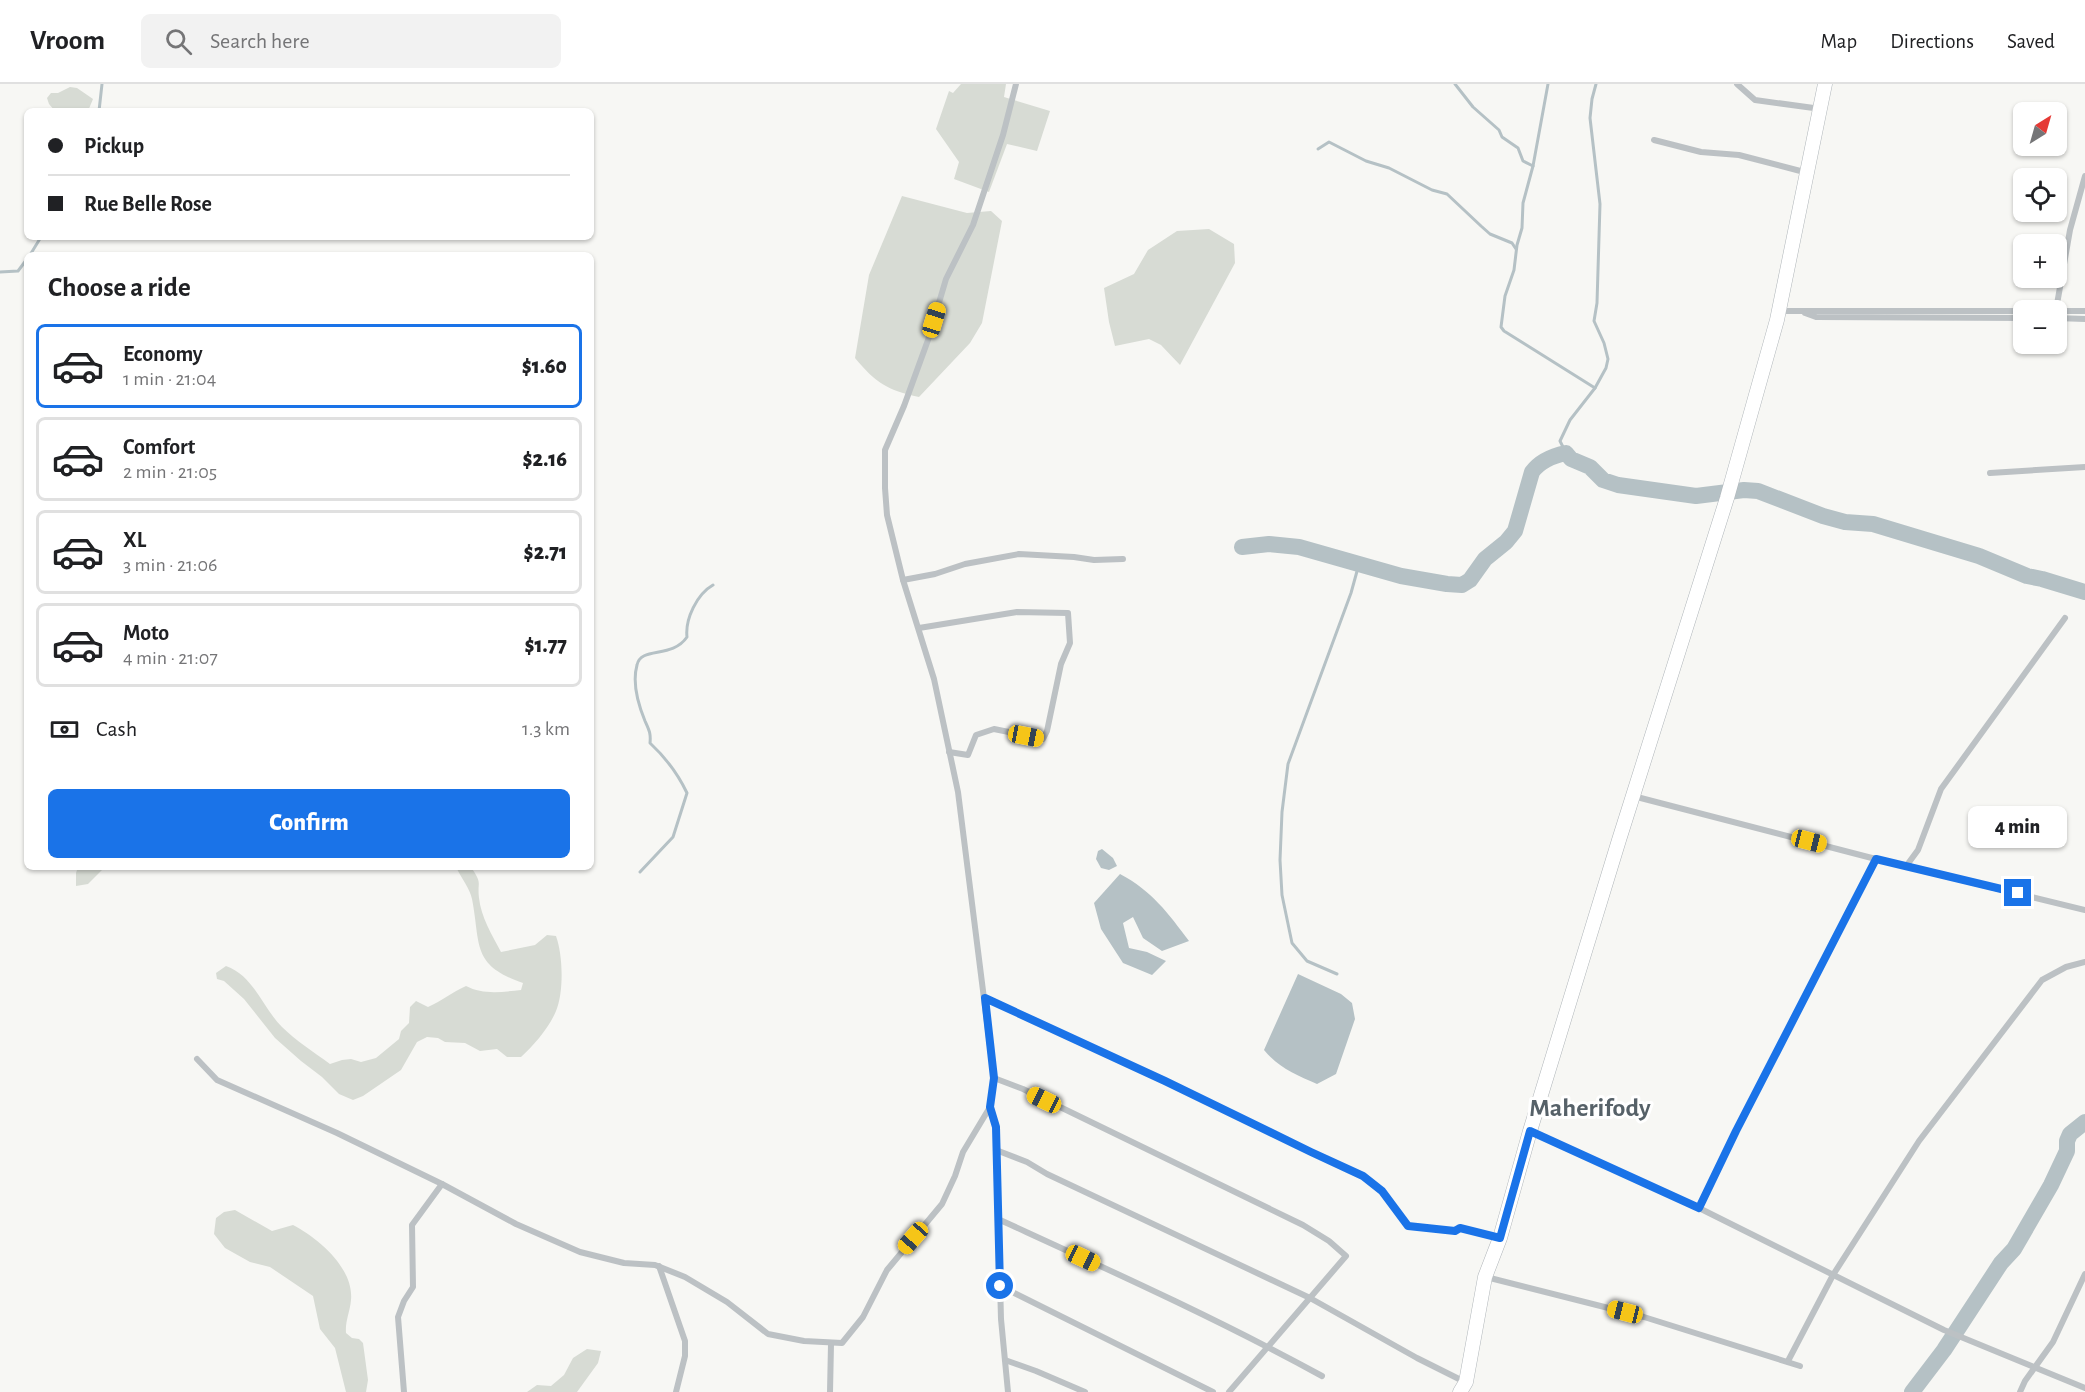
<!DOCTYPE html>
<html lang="en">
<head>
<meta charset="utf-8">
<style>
	:root { --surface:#fff; --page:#f2f2f2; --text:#202124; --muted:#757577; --line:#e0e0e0; --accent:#1a73e8 }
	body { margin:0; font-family:"Alegreya Sans",sans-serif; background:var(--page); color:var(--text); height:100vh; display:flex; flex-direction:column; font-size:22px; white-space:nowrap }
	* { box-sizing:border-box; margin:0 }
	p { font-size:20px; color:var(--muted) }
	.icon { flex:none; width:33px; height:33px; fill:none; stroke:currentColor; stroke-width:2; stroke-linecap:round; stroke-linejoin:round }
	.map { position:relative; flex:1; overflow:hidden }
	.panel { position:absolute; left:24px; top:168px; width:570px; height:618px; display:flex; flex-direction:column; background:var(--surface); border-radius:9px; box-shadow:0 2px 4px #0004 }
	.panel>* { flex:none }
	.banner { position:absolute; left:24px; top:24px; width:570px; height:132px; border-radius:9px; box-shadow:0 2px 4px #0004; display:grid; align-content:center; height:132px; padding:0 24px; background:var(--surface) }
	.needle { width:39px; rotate:37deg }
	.tools { position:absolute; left:2013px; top:18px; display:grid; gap:12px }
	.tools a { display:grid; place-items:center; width:54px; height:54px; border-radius:9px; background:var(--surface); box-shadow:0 2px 4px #0004; font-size:30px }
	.end { position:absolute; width:27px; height:27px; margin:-14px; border:8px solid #1a73e8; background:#fff; box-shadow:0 0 0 3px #fff }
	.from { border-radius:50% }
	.bubble { position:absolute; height:42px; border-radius:9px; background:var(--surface); box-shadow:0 2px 4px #0004; font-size:20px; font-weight:800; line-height:42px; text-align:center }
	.car { position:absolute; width:18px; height:36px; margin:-18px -9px; border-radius:8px; box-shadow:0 0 4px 2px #0007; background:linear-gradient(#f5c518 24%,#345 0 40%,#f5c518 0 76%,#345 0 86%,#f5c518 0) }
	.banner b { display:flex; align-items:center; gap:21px; height:57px; font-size:22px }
	.banner b+b { border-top:2px solid var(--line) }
	.banner i { width:15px; height:15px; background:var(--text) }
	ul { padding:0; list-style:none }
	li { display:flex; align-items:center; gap:18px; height:84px; margin:0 12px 9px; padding:0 12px; border:3px solid var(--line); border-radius:9px }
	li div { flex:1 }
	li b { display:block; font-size:22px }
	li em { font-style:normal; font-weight:800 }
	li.selected { border-color:var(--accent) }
	li>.icon { width:54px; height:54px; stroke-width:1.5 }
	h2 { padding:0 24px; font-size:27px; line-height:72px }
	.pay { display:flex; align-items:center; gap:15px; height:66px; padding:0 24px; font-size:22px }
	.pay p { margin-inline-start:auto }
	.primary-button { display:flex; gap:12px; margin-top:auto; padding:12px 24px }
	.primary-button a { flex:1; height:69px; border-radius:9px; background:var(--accent); color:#fff; font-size:24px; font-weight:800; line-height:69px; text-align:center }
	header { display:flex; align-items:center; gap:36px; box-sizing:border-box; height:84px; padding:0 30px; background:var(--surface); border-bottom:2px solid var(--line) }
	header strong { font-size:28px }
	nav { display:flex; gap:33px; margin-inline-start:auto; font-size:21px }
	.search { width:420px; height:54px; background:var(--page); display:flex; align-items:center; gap:15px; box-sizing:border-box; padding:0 21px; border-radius:9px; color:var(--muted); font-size:22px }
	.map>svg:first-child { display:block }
</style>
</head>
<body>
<header>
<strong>Vroom</strong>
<div class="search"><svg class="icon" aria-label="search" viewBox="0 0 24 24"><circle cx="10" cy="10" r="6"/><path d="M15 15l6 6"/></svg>Search here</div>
<nav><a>Map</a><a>Directions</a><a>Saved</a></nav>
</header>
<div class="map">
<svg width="2085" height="1308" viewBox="0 0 2085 1308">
	<rect width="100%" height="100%" fill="#f7f7f4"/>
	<!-- green -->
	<g fill="#d7dbd4">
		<polygon points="961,0 1006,0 1004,13 1050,27 1037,67 1007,60 989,108 954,95 959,78 936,45 949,7 953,9"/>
		<polygon points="70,3 77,4 93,15 88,27 55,27 49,20 47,14 51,9 58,9"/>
		<path d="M902 112 967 129 991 127 1002 137 982 239 970 259 919 313C887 306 876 299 855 274L869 191Z"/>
		<polygon points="1209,145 1234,160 1235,179 1180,281 1161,261 1149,255 1115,262 1109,238 1104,204 1134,190 1148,166 1177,147"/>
		<polygon points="78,783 105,783 88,800 76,802 76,789"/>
		<path d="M459 783H471C483 801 477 796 479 814 481 833 492 851 501 868L535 861 547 851 556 852C563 871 564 908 556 927 549 944 534 961 521 973H507L497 965 480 967 465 959 445 958 438 954 427 953 417 958 401 986 363 1012 353 1016 339 1010 322 993 301 977 275 954 244 915 224 897 217 895 216 889 226 882C254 892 262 923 282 943 296 957 314 968 330 980L342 976 351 975 361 978 376 974 399 955 401 947 409 939 410 923 416 917 428 923C442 917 452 908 466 902 483 911 502 908 521 906L523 899C471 881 481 861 472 815 470 805 462 795 457 785Z"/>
		<path d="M235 1126 272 1147 293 1141C318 1154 354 1184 351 1216 350 1228 345 1237 346 1249L352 1254 359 1255 363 1259 368 1296 366 1308H346L335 1264 320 1245 313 1212 270 1183 250 1178 225 1164 214 1150 216 1134 224 1128Z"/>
		<polygon points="587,1265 601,1267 598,1279 577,1308 527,1308 537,1301 551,1302 564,1291 573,1274"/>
	</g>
	<!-- water -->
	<g fill="#b5c1c5">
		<polygon points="1102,765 1113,774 1117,782 1109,786 1101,784 1096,775 1098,767"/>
		<path d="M1120 790C1152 807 1168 829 1189 857L1162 867 1143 854 1133 833 1123 839 1129 864 1147 868 1166 877 1152 891 1123 879 1101 845 1094 819Z"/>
		<path d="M1298 890 1341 910 1352 919 1355 935 1336 990 1317 1000C1296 991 1279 984 1264 966Z"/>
	</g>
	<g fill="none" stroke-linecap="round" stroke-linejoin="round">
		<!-- stream -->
		<g stroke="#b5c1c5" stroke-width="3">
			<polyline points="1455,0 1473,23 1499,46 1502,53 1518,64 1523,77 1533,82"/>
			<polyline points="1548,0 1533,82 1523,119 1522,144 1517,161 1514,186 1505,212 1501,243 1504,247 1595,304 1570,336 1560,357 1566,369"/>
			<polyline points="99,27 102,0"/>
			<polyline points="1318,65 1329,58 1366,77 1389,84 1432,106 1447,110 1481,142 1490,150 1512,159 1516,165"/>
			<polyline points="30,171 41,153"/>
			<polyline points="0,188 18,187 27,175"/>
			<polyline points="1595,304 1606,284 1608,275 1604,259 1594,237 1597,219 1600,120 1590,34 1592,15 1596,0"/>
			<path d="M640 788 673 753 687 709C678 690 665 673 650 659 651 649 649 646 645 637 638 620 632 599 637 581 641 562 672 575 687 553 685 535 697 510 713 501"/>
			<polyline points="1337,890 1307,877 1292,859 1282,811 1280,776 1282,728 1288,680 1351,509 1359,480"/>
		</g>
		<!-- river -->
		<g stroke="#b5c1c5" stroke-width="16">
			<path d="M1242 463 1269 460 1299 463 1401 492 1447 500 1462 501 1470 496 1485 475 1506 458 1515 447 1532 388C1540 377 1552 372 1566 369L1571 375 1590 383 1603 396 1618 401 1696 412 1744 406 1758 407 1823 432 1845 438 1873 440 1979 472 2027 492 2042 495 2085 508"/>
			<polyline points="1912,1308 1944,1266 2001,1179 2014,1165 2051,1101 2067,1067 2067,1057 2070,1050 2085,1038"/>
		</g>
		<!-- secondary casing -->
		<g stroke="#afb5b9" stroke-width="15">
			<polyline id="secondary" points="1460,1308 1466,1298 1485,1193 1500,1154 1530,1047 1619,756 1727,414 1777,236 1825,0"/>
		</g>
		<!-- street -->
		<g stroke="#bcc1c4" stroke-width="6">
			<polyline points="1737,0 1755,16 1821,25"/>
			<polyline points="1654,56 1701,68 1739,71 1808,89"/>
			<polyline points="2056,226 2070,146 2085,92"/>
			<polyline points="1778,227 2024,227"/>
			<polyline points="2056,227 2085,227"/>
			<polyline points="1805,229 1816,233 2024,234"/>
			<polyline points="2056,234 2085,235"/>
			<polyline points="1990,389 2085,383"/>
			<polyline points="903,496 935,490 965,480 1019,470 1074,473 1094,476 1123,475"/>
			<polyline points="919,544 1017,528 1068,529 1070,559 1061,580 1047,647 1043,655 994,645 976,651 968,671 949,668"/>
			<polyline points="1633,712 1868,773 2085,826"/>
			<polyline points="1907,781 1918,766 1941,705 2065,534"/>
			<polyline points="985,914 1165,997 1311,1068 1363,1092 1382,1108 1408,1142 1455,1147 1460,1144 1500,1154"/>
			<polyline points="197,975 217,996 337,1049 442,1100"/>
			<polyline points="994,994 1023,1005 1303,1141 1329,1157 1346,1172 1229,1308"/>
			<polyline points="990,1023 996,1043 1001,1235 1008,1308"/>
			<polyline points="1531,1047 1699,1124 1944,1246 2085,1304"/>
			<polyline points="996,1066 1027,1078 1047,1090 1310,1214 1417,1274 1465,1298"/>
			<polyline points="1699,1124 1736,1047 1876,775"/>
			<path d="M998 1135C1107 1185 1216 1234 1322 1292"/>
			<polyline points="659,1182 685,1257 685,1272 676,1308"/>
			<polyline points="1486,1193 1644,1233 1800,1282"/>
			<polyline points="1000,1202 1213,1308"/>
			<polyline points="1005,1276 1036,1287 1085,1308"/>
			<polyline points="1788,1277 1833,1191 1919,1057 2042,896 2066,883 2085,878"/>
			<polyline points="404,1308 398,1233 404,1217 413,1203 412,1141 442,1100 516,1140 580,1168 624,1179 655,1181 685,1193 727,1218 768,1250 804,1257 842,1259 863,1233 887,1186 942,1120 955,1092 963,1068 990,1023 994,994 958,708 934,595 903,496 887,431 885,404 885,366 904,322 928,256 946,195 973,141 1003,51 1016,0"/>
			<polyline points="830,1308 831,1260"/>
			<polyline points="2020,1308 2025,1297 2053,1258 2085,1190"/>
		</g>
		<!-- secondary -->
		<use href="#secondary" stroke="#fff" stroke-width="14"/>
	</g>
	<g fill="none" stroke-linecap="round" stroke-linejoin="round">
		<!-- route -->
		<polyline stroke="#1a73e8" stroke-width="8" points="1000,1202 996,1043 990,1023 994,994 985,914 1165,997 1311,1068 1363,1092 1382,1107 1408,1142 1455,1147 1460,1144 1500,1154 1530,1047 1699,1124 1736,1047 1876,775 2018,809"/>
	</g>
	<g text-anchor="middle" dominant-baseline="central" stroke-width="6" stroke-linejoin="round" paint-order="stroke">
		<!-- neighbourhood labels -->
		<g font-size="26" font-weight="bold" fill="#566168" stroke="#fff">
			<text x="1590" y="1024">Maherifody</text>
		</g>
	</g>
</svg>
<div class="tools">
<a><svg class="needle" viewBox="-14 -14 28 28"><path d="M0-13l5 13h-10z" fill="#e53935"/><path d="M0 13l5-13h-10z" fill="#757577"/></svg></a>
<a><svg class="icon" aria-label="locate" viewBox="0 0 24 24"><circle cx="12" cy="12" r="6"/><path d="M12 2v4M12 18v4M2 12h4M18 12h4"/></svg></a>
<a>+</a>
<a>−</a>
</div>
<i class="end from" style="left:1000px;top:1202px"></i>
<i class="end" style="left:2018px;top:809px"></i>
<div class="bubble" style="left:1968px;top:722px;width:99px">4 min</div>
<i class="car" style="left:934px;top:236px;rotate:17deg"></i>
<i class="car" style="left:1026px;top:652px;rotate:101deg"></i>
<i class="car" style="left:1809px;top:757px;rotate:104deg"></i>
<i class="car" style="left:1044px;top:1016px;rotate:296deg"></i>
<i class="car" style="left:913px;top:1154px;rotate:221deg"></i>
<i class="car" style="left:1083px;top:1174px;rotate:115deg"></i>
<i class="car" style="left:1625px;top:1228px;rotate:284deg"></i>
<div class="banner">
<b><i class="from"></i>Pickup</b>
<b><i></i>Rue Belle Rose</b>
</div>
<section class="panel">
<h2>Choose a ride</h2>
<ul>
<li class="selected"><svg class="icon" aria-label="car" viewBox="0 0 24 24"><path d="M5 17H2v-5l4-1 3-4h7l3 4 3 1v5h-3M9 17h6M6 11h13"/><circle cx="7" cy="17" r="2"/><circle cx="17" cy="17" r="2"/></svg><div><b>Economy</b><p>1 min · 21:04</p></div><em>$1.60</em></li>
<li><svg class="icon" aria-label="car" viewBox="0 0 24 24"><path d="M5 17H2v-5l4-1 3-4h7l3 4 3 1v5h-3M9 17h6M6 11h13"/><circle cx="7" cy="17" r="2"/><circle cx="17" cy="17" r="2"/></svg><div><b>Comfort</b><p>2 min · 21:05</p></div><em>$2.16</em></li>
<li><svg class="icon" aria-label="car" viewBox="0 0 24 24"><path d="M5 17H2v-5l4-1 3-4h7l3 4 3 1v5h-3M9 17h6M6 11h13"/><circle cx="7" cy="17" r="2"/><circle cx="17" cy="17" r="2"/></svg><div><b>XL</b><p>3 min · 21:06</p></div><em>$2.71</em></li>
<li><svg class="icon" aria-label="car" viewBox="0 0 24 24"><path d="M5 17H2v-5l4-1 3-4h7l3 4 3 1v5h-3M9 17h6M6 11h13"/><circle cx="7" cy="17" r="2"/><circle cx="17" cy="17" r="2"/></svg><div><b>Moto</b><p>4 min · 21:07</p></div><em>$1.77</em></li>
</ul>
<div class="pay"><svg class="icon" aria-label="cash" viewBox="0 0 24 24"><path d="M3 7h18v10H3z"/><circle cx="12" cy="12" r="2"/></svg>Cash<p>1.3 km</p></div>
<div class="primary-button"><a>Confirm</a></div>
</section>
</div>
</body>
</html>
